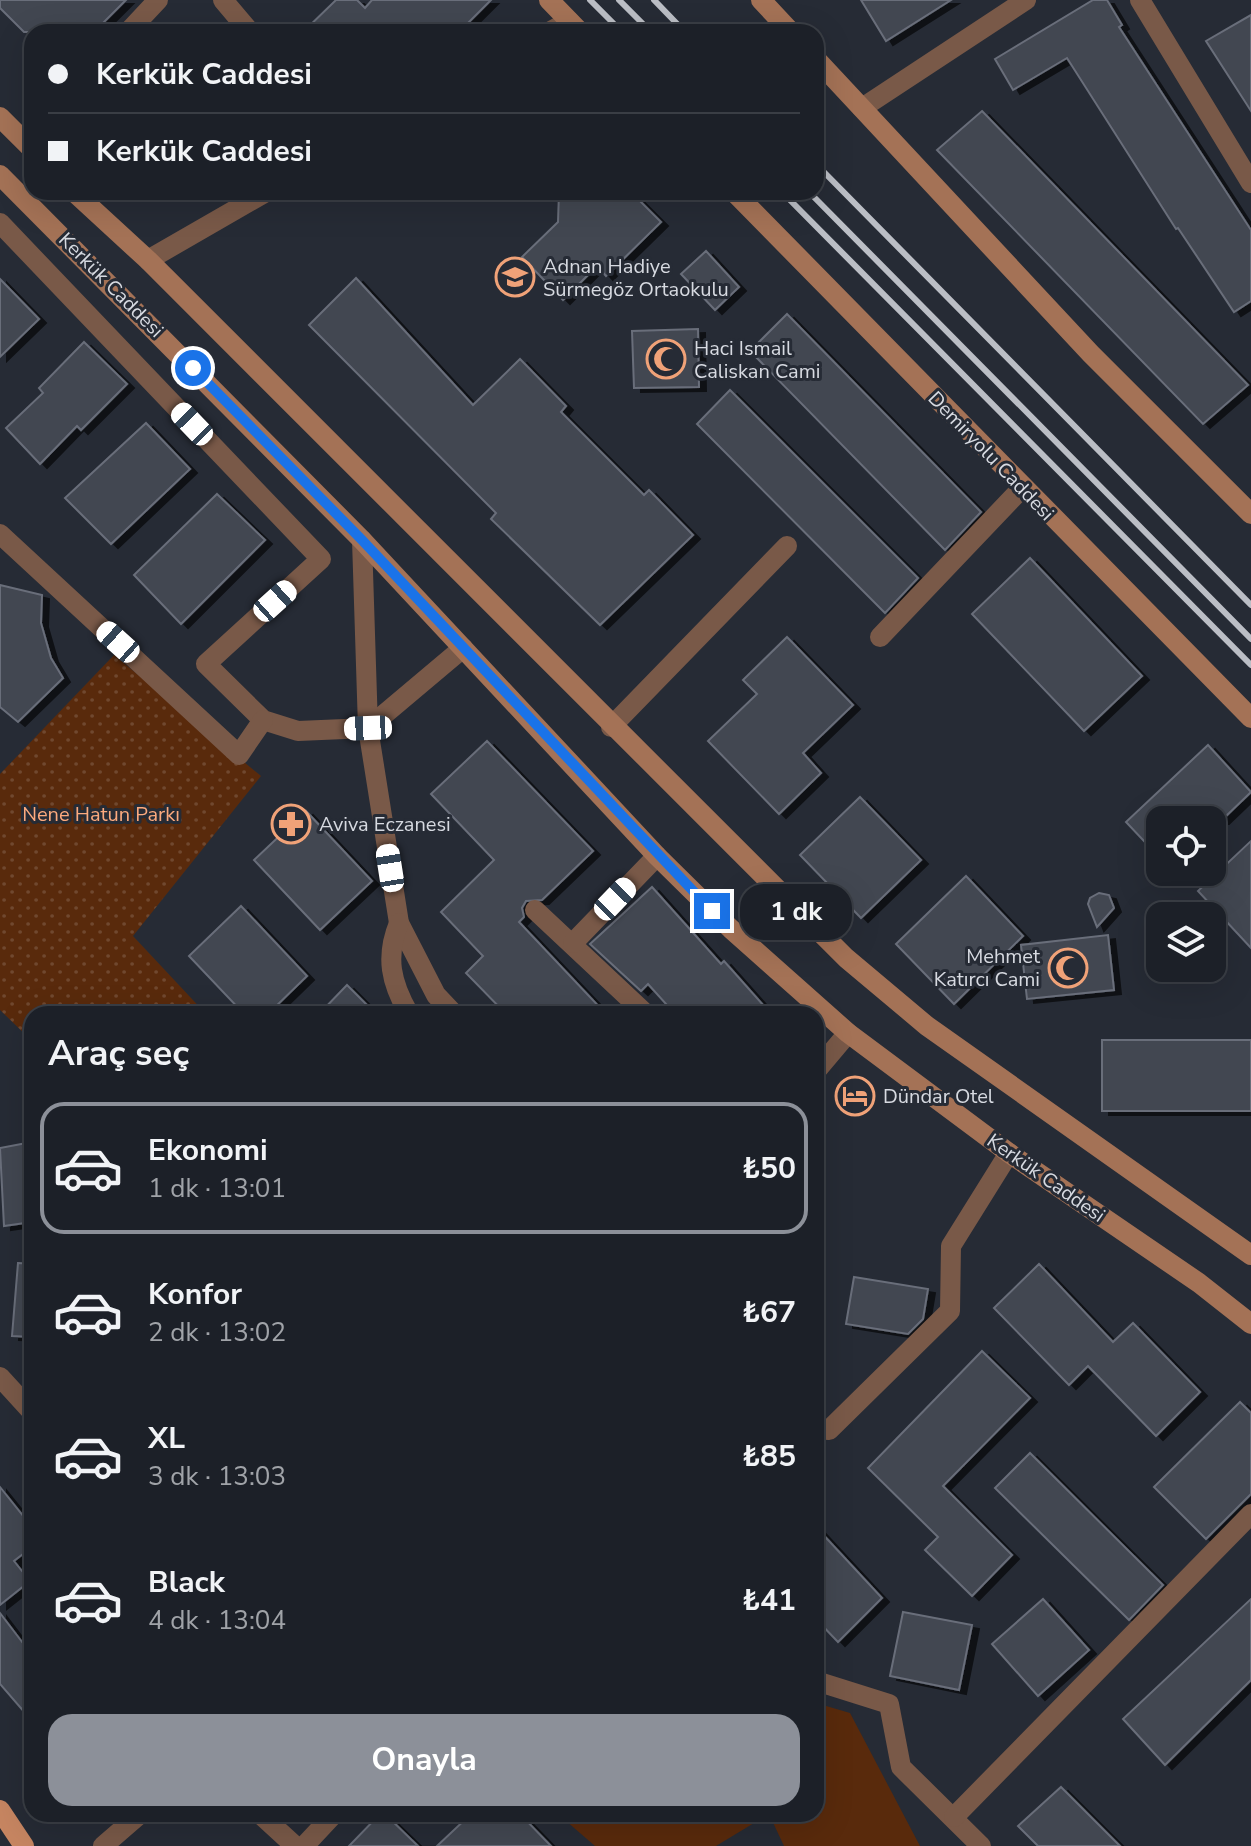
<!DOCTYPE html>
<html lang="tr">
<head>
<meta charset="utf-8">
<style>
	:root { --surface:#1c2028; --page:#252830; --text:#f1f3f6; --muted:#a0a3a8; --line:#3a3e45; --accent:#8c9099 }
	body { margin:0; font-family:"Nunito Sans",sans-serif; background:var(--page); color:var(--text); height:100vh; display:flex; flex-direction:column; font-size:30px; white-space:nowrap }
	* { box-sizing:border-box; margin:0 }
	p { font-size:26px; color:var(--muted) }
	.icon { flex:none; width:44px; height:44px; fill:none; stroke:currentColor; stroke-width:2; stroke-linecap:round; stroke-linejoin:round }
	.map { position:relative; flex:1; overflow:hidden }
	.panel { position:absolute; left:24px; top:1006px; width:800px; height:816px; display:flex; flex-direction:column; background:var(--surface); border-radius:24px; box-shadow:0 8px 32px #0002,0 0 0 2px var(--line) }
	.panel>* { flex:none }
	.banner { position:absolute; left:24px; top:24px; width:800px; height:176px; border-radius:24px; box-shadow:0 8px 32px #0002,0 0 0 2px var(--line); display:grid; align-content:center; height:176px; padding:0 24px; background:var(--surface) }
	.buttons { position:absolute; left:1146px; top:806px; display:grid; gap:16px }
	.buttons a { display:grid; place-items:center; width:80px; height:80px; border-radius:16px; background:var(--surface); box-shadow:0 8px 32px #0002,0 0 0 2px var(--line); font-size:40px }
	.end { position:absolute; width:36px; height:36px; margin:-18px; border:10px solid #1a73e8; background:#fff; box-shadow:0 0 0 4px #fff }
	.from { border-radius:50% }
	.bubble { position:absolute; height:56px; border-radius:24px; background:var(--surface); box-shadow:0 8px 32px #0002,0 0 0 2px var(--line); font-size:26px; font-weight:700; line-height:56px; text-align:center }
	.car { position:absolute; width:24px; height:48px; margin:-24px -12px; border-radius:10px; box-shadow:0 0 6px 2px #0007; background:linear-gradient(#fff 24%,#345 0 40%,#fff 0 76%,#345 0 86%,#fff 0) }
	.banner b { display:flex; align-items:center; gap:28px; height:76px; font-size:30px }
	.banner b+b { border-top:2px solid var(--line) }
	.banner i { width:20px; height:20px; background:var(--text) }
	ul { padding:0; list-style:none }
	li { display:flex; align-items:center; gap:24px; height:132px; margin:0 16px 12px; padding:0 8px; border:4px solid transparent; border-radius:24px }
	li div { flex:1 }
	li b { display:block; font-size:30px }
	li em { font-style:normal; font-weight:700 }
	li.on { border-color:var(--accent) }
	li>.icon { width:72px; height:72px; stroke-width:1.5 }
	h2 { padding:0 24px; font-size:36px; line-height:96px }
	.cta { display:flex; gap:16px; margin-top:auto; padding:16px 24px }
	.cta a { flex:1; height:92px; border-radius:24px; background:var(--accent); color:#fff; font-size:32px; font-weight:700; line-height:92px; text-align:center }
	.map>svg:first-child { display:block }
</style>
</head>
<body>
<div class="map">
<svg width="1251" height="1846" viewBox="0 0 1251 1846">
	<defs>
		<pattern id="park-dots" width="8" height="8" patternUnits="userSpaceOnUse" patternTransform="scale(2)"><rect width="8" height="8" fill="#592a0c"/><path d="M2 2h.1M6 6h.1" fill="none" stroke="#70482f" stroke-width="1.8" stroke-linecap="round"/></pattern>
		<filter id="shadow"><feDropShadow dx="7" dy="4" stdDeviation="0" flood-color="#0009"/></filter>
	</defs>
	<rect width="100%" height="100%" fill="#262b35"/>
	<!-- green -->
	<polygon fill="#592a0c" points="816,1703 850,1713 920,1846 784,1846 769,1814 716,1846 595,1846 558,1814 816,1814"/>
	<!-- park -->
	<polygon fill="url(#park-dots)" points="114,655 261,776 133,936 206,1014 32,1014 32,1041 0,1010 0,774"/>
	<!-- building -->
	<g fill="#424651" stroke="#696e7a" stroke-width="2" filter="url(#shadow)">
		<polygon points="0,0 126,0 94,32 24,32 0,8"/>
		<polygon points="336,0 357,0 365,8 372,0 491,0 459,32 303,32"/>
		<polygon points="861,0 951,0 886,41"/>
		<polygon points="1093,0 1107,0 1122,25 1119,27 1251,230 1251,301 1234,312 1178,228 1176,229 1067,58 1013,90 995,59"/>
		<polygon points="1251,15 1251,111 1206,41"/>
		<polygon points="982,111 1248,385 1203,424 937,150"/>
		<polygon points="559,192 631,192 661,222 606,276 597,266 563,300 522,257 558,222"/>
		<polygon points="706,251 739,287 715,310 681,274"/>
		<polygon points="356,278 473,405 520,359 566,406 561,412 644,495 649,490 693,535 600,625 491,519 496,513 309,325"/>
		<polygon points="0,279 39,319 0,357"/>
		<polygon points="787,314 981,512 945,550 750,351"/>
		<polygon points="698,329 699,387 634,388 632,331"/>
		<polygon points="84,342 127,384 81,430 77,426 40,464 6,428 43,393 39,388"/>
		<polygon points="730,390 918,578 885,613 697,424"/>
		<polygon points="146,423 190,469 111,544 65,498"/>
		<polygon points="217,494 265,540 181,624 134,575"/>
		<polygon points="1030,558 1142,676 1084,731 972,614"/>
		<polygon points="0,585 42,595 41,623 51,658 63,678 18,722 0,707"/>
		<polygon points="787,637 853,705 803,753 821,773 779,814 708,741 757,694 743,680"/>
		<polygon points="487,741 593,851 542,900 526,901 522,908 524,917 519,922 606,1014 506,1014 466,973 483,956 441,912 494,860 431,794"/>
		<polygon points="1208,745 1251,792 1222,820 1160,820 1160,858 1126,822"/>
		<polygon points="860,797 921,860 861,918 800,855"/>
		<polygon points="306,811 372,881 320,930 254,860"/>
		<polygon points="1251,841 1251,948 1198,891"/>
		<polygon points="966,876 1023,936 954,1004 896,944"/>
		<polygon points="652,887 721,964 724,961 771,1014 675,1014 648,984 641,991 590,944"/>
		<polygon points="1099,893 1109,895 1114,908 1097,927 1088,904 1090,898"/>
		<polygon points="241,906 307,976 268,1014 244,1014 189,956"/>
		<polygon points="1108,935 1114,990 1027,999 1021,945"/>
		<polygon points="347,985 376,1014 319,1014"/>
		<rect x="1102" y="1040" width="149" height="71"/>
		<polygon points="32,1142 32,1222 4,1226 0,1148"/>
		<polygon points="18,1263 32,1264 32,1337 12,1336"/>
		<polygon points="1039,1264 1113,1342 1133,1323 1200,1392 1156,1436 1088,1366 1069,1385 994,1308"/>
		<polygon points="854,1277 928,1289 923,1319 908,1334 846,1324"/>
		<polygon points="982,1351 1030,1398 943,1486 1012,1555 972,1596 925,1550 938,1537 868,1468"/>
		<polygon points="1240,1402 1251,1413 1251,1494 1206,1539 1154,1487"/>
		<polygon points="1030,1453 1163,1585 1129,1620 995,1488"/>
		<polygon points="0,1487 32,1527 32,1547 14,1561 30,1581 0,1605"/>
		<polygon points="816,1527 882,1598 838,1642 816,1619"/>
		<polygon points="1043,1599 1089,1650 1038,1696 992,1644"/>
		<polygon points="1251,1599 1251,1680 1165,1765 1123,1719"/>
		<polygon points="903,1612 972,1625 959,1690 890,1676"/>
		<polygon points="0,1613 32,1655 32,1721 0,1684"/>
		<polygon points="1061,1787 1120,1846 1038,1846 1018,1826"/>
		<polygon points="380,1814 385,1814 418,1846 349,1846"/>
		<polygon points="471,1814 520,1814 551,1846 437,1846"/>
	</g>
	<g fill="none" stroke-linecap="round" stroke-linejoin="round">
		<!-- street -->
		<g stroke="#795948" stroke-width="20">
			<polyline points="223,0 250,32"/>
			<polyline points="1140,0 1251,183"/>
			<polyline points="128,32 158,0"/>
			<polyline points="549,32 569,21"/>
			<polyline points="862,108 1026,0"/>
			<polyline points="0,223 321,559 206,664 263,720 298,731 368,728 463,648"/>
			<polyline points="148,260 266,192"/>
			<polyline points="0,534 239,755 263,720"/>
			<polyline points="362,540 368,728 399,923 436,995 454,1014"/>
			<polyline points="880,637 1022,488"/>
			<polyline points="611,727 787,546"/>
			<polyline points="535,910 646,1014"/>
			<path d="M399 923C385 957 391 983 409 1014"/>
			<polyline points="573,943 657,856"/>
			<polyline points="816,1071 848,1033"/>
			<polyline points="0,1377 32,1412"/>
			<polyline points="816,1429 829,1430 950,1311 951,1246 1009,1153"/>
			<polyline points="816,1681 889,1704 901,1767 981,1846"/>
			<polyline points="260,1814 295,1846"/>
			<polyline points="954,1817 1251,1514"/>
			<polyline points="103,1846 140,1814"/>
			<polyline points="304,1846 334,1814"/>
		</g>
		<!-- secondary -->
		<g stroke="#a47256" stroke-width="20">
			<polyline points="549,0 580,32"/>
			<polyline points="761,0 791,32"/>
			<polyline points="816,59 1091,354 1251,514"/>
			<polyline points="0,117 32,149"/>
			<polyline points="0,175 362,540 657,856 731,929 848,1033 1009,1153 1199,1283 1251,1324"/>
			<polyline points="74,192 148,260 846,958 927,1026 1251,1255"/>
			<polyline points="734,192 1251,718"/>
		</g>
		<!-- primary -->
		<polyline stroke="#c68561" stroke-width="20" points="0,1810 24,1846"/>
		<!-- rail -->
		<g stroke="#bbbec5" stroke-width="6">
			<polyline points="590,0 622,32"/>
			<polyline points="619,0 651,32"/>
			<polyline points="654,0 685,32"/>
			<polyline points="816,164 1251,605"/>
			<polyline points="782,192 1251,665"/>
			<polyline points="809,192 1251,639"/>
		</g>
	</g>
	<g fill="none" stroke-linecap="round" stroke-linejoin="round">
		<!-- route -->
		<polyline stroke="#1a73e8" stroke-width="10" points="193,368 362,540 712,911"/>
	</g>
	<!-- icons -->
	<defs>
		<g id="school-ring" transform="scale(2)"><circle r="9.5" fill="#262b35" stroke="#f0a278" stroke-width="1.5"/><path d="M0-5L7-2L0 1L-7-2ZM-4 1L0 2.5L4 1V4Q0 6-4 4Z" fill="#f0a278"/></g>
		<g id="mosque-ring" transform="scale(2)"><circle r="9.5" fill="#262b35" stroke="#f0a278" stroke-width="1.5"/><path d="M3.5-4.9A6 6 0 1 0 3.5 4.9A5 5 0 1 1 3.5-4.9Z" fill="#f0a278"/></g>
		<g id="pharmacy-ring" transform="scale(2)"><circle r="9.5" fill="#262b35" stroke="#f0a278" stroke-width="1.5"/><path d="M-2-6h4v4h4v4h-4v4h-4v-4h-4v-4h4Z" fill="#f0a278"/></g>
		<g id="hotel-ring" transform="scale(2)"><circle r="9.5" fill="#262b35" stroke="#f0a278" stroke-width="1.5"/><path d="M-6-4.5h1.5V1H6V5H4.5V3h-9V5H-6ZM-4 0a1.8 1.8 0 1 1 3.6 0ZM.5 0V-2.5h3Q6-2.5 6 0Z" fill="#f0a278"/></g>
	</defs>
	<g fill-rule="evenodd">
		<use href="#school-ring" x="515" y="277"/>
		<use href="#mosque-ring" x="666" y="359"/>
		<use href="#pharmacy-ring" x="291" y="824"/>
		<use href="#mosque-ring" x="1068" y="968"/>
		<use href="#hotel-ring" x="855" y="1096"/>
	</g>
	<g text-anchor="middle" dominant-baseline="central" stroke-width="6" stroke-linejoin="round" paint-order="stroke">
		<!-- poi labels -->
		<g font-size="20" fill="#d7dae1" stroke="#262b35" text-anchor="start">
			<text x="543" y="266">Adnan Hadiye<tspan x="543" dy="23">Sürmegöz Ortaokulu</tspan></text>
			<text x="694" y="348">Haci Ismail<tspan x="694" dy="23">Caliskan Cami</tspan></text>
			<text x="319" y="824">Aviva Eczanesi</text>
			<text x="1040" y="956" text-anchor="end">Mehmet<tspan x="1040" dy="23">Katırcı Cami</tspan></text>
			<text x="883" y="1096">Dündar Otel</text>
		</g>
		<!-- street labels -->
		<g font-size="20" fill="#d7dae1" stroke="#262b35">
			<text transform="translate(111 285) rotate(45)">Kerkük Caddesi</text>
			<text transform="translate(991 456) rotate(46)">Demiryolu Caddesi</text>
			<text transform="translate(1046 1178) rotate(35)">Kerkük Caddesi</text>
		</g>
		<!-- park labels -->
		<g font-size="20" fill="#fcaa7e" stroke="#262b35">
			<text x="101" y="814">Nene Hatun Parkı</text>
		</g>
	</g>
</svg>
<div class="buttons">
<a><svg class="icon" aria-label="locate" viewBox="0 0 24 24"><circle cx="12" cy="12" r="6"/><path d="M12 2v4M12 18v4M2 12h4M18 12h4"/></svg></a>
<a><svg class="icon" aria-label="layers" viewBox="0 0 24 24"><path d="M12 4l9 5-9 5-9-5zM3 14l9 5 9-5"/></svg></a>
</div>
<i class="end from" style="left:193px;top:368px"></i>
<i class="end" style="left:712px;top:911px"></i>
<div class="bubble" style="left:740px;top:884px;width:112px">1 dk</div>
<i class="car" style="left:192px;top:424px;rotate:316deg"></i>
<i class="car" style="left:275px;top:601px;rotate:48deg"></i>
<i class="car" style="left:118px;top:642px;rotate:312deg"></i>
<i class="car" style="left:368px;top:728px;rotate:268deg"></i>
<i class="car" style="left:390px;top:868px;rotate:351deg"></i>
<i class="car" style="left:615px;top:899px;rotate:44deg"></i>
<div class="banner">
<b><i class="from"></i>Kerkük Caddesi</b>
<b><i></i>Kerkük Caddesi</b>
</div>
<section class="panel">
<h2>Araç seç</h2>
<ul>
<li class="on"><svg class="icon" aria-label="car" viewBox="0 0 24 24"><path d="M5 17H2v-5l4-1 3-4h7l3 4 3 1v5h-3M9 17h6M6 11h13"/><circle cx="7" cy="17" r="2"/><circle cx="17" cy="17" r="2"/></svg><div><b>Ekonomi</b><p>1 dk · 13:01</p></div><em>₺50</em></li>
<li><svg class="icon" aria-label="car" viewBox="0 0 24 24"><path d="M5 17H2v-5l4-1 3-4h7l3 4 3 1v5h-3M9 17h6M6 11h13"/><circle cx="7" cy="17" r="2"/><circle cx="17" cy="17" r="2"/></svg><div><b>Konfor</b><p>2 dk · 13:02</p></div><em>₺67</em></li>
<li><svg class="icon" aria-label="car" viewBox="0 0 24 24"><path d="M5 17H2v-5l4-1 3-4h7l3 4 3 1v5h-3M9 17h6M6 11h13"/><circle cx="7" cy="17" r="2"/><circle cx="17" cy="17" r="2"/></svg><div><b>XL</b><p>3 dk · 13:03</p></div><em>₺85</em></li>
<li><svg class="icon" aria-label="car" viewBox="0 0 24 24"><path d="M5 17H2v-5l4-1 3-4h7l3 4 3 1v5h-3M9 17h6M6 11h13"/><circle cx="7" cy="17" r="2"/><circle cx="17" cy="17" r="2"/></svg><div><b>Black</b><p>4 dk · 13:04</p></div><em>₺41</em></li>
</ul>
<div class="cta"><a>Onayla</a></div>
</section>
</div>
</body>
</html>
